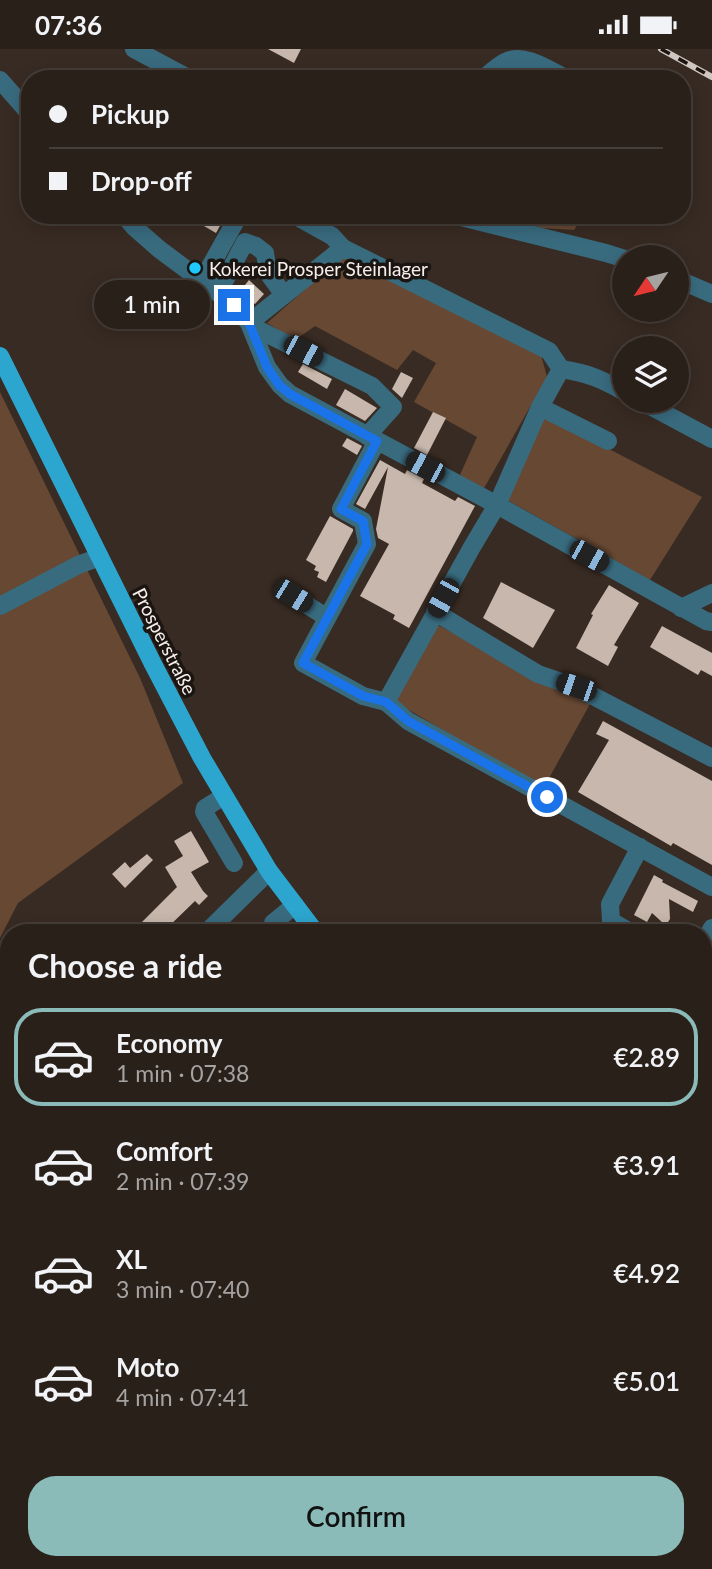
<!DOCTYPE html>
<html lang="en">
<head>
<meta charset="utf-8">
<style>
	:root { --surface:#2a201a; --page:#322823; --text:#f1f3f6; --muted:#a5a3a2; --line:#463e39; --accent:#8bbbb9 }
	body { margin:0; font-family:Lato,sans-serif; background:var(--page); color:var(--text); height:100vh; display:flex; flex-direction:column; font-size:26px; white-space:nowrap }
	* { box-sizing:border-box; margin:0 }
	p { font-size:23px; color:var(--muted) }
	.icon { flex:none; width:38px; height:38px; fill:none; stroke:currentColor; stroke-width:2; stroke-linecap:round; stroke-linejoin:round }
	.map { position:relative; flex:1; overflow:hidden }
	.panel { position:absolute; left:0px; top:875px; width:712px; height:646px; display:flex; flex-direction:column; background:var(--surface); border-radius:28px 28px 0 0; box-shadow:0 4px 18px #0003,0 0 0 2px var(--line) }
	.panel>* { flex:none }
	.top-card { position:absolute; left:21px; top:21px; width:670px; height:154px; border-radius:28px; box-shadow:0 4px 18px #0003,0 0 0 2px var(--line); display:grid; align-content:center; height:154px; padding:0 28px; background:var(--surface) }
	.needle { width:46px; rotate:235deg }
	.tools { position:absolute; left:612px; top:196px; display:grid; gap:14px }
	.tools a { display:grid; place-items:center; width:77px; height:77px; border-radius:50%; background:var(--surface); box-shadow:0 4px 18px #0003,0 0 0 2px var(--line); font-size:35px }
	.end { position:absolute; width:32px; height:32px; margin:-16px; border:9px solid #1a73e8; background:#fff; box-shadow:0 0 0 4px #fff }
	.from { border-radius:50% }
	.bubble { position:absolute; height:49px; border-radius:24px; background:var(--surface); box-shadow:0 4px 18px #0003,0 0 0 2px var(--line); font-size:23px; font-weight:600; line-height:49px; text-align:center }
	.car { position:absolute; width:21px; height:42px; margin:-21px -10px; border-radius:9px; box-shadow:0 0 5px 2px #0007; background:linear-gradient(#222 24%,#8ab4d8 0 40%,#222 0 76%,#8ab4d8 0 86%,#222 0) }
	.top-card b { display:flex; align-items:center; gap:24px; height:66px; font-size:26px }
	.top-card b+b { border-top:2px solid var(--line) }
	.top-card i { width:18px; height:18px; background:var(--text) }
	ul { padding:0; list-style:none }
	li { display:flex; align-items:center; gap:21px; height:98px; margin:0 14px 10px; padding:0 14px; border:4px solid transparent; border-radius:28px }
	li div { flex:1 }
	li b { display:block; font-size:26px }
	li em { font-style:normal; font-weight:600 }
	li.active { border-color:var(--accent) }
	li>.icon { width:63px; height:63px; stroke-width:1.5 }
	h2 { padding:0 28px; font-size:32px; line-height:84px }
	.primary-button { display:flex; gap:14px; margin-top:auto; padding:14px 28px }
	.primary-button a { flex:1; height:80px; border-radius:28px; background:var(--accent); color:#111; font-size:28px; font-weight:600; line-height:80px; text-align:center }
	.status { display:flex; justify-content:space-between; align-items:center; height:49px; padding:0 35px; background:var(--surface); direction:ltr }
	.status svg { height:19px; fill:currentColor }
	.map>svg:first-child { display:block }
</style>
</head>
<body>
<div class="status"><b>07:36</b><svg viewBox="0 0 49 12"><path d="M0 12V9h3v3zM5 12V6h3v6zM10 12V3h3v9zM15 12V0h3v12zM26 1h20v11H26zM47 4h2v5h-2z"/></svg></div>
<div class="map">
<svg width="712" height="1520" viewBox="0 0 712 1520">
	<rect width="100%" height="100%" fill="#382b23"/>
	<!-- green -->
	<g fill="#674833">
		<polygon points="488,166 584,166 574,181 542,179"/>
		<polygon points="345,205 540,302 547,328 483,441 459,428 477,388 414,353 436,314 413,301 397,321 315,277 295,291 267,274"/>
		<polygon points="0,343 140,629 183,734 18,854 0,889"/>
		<polygon points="543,366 702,448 650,531 500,447"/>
		<polygon points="432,573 590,655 543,740 392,651"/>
		<polygon points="704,1288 712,1296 712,1337 704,1328"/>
		<polygon points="9,1364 9,1512 704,1512 704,1391 712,1399 712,1520 0,1520 0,1379"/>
	</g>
	<!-- building -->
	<g fill="#c7b7ac">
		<polygon points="268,0 301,0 294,14"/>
		<polygon points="185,166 226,166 216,184"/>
		<polygon points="249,231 264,245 255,255 240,242"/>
		<polygon points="303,315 332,330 327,340 298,323"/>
		<polygon points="401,323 413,329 402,349 392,340"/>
		<polygon points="345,340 377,359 365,372 336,356"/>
		<polygon points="433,363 446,369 427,406 414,399"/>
		<polygon points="347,389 362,397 357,406 342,397"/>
		<polygon points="380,411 405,425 407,421 424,430 422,434 455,452 458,448 475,457 409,579 393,570 395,566 360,547 389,495 378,489 376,480 388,418 365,460 356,455"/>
		<polygon points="330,467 353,480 353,482 326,533 317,528 319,523 314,521 316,517 306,511"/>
		<polygon points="501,533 555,561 533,599 483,569"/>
		<polygon points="609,536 639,554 614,596 618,598 608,617 576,599 593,566 591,565"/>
		<polygon points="662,577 712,604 712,627 701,621 698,626 650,598"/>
		<polygon points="603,672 712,732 712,816 673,794 671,797 578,743 609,691 596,685"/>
		<polygon points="191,782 209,813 191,823 203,842 208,847 199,856 195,852 162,884 131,884 177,838 165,818 183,807 174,792"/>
		<polygon points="147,805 153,811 125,839 112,825 125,813 130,819"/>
		<polygon points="654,826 663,831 662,833 698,852 693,863 669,850 670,870 668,873 663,874 652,864 647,873 634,866"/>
	</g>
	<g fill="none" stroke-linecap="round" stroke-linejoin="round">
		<!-- minor -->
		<g stroke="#396b7f" stroke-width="18">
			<polyline points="134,0 190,30"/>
			<path d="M483 30C490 24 497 17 505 13 525 3 549 21 567 30"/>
			<polyline points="0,31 30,65"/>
			<polyline points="124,166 134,178 159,200 234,256 249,274 267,318 280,336 290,345 497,456 706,572 712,573"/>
			<polyline points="294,166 332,187 343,199"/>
			<polyline points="453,166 606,204 625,210"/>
			<polyline points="677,230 712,245"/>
			<polyline points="202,232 239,166"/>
			<polyline points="218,244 245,193 256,197 265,204 268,224 284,246"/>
			<polyline points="249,274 343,199 549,302 561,320 540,358 497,456 472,498 386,653 363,647 303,614 367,495 363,472 341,460 377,392"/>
			<polyline points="251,277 372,337 393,358 367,387"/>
			<path d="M561 320C588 324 601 330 625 343"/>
			<polyline points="641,352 712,390"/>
			<polyline points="540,358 608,392"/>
			<polyline points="293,547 326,568"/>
			<polyline points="0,557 78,516 100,508"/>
			<polyline points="681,559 712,544"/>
			<polyline points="435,563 538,625 576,638 712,709"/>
			<polyline points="386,653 408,672 712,838"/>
			<polyline points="224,747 205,759 204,763 234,814"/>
			<polyline points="206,884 269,822"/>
			<polyline points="282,884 273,874 295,856"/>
			<polyline points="632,884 611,872 610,855 640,798"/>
			<polyline points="704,893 712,879"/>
			<polyline points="704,924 712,929"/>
			<polyline points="704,992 712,992"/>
			<polyline points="0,1075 9,1067"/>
			<polyline points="704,1083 712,1093"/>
			<polyline points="0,1124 9,1127"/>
			<polyline points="704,1379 712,1387"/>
			<polyline points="608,1512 614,1520"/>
			<polyline points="126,1520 129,1512"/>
		</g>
		<!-- major -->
		<g stroke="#2ca6cf" stroke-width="18">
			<polyline points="0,307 153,615 202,709 269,822 316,884"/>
			<polyline points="704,1272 712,1280"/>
		</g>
		<!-- rail casing -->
		<g stroke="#d0c6c0" stroke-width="6">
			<polyline id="rail" points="661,0 712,28"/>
		</g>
		<!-- rail -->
		<use href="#rail" stroke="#1b1512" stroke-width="3.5" stroke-dasharray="10" stroke-linecap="butt"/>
	</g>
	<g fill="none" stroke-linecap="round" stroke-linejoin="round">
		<!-- route -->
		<polyline stroke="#1a73e8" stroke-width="9" points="234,256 249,274 267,318 279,336 290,345 377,392 341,460 363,472 367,495 303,614 363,647 386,653 408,672 547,748"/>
	</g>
	<!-- markers -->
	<circle fill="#1fc9fd" stroke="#1b1512" stroke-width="2.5" cx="195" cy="219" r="7"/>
	<g text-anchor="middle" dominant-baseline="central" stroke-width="7" stroke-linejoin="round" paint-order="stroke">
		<!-- poi labels -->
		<g font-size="19" fill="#f8efea" stroke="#1b1512" text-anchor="start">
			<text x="209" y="219">Kokerei Prosper Steinlager</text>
		</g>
		<!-- street labels -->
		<g font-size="19" fill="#f8efea" stroke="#1b1512">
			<text transform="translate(165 592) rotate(63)">Prosperstraße</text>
		</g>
	</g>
</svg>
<div class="tools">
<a><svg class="needle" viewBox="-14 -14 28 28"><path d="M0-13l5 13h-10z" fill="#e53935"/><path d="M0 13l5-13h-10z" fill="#a5a3a2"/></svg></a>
<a><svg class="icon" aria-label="layers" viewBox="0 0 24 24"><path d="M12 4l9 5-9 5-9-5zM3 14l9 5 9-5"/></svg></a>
</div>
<i class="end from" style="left:547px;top:748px"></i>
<i class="end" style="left:234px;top:256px"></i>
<div class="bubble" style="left:94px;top:231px;width:116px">1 min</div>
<i class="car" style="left:303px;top:302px;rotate:118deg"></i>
<i class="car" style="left:425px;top:418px;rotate:298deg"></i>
<i class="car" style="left:589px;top:507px;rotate:119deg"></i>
<i class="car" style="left:293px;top:547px;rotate:122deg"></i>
<i class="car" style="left:443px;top:549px;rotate:209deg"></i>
<i class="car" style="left:576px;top:638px;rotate:289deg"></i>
<div class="top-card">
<b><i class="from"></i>Pickup</b>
<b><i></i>Drop-off</b>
</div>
<section class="panel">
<h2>Choose a ride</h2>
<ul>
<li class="active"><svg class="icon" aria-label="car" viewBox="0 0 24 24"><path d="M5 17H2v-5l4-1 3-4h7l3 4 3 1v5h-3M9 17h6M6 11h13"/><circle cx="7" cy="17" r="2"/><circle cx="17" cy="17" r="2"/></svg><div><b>Economy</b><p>1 min · 07:38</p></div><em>€2.89</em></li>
<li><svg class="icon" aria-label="car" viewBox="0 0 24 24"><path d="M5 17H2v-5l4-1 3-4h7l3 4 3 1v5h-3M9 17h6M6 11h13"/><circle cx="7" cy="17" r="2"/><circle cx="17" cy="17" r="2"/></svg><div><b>Comfort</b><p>2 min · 07:39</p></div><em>€3.91</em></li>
<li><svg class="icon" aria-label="car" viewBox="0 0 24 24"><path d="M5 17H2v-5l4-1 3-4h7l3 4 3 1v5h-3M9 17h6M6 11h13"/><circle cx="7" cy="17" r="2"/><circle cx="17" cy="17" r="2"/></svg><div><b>XL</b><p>3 min · 07:40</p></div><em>€4.92</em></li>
<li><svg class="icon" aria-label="car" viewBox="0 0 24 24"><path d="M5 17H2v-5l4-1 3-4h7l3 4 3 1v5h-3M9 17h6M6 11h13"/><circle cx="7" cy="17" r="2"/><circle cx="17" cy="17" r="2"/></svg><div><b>Moto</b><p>4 min · 07:41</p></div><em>€5.01</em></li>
</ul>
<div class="primary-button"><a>Confirm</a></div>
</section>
</div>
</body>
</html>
